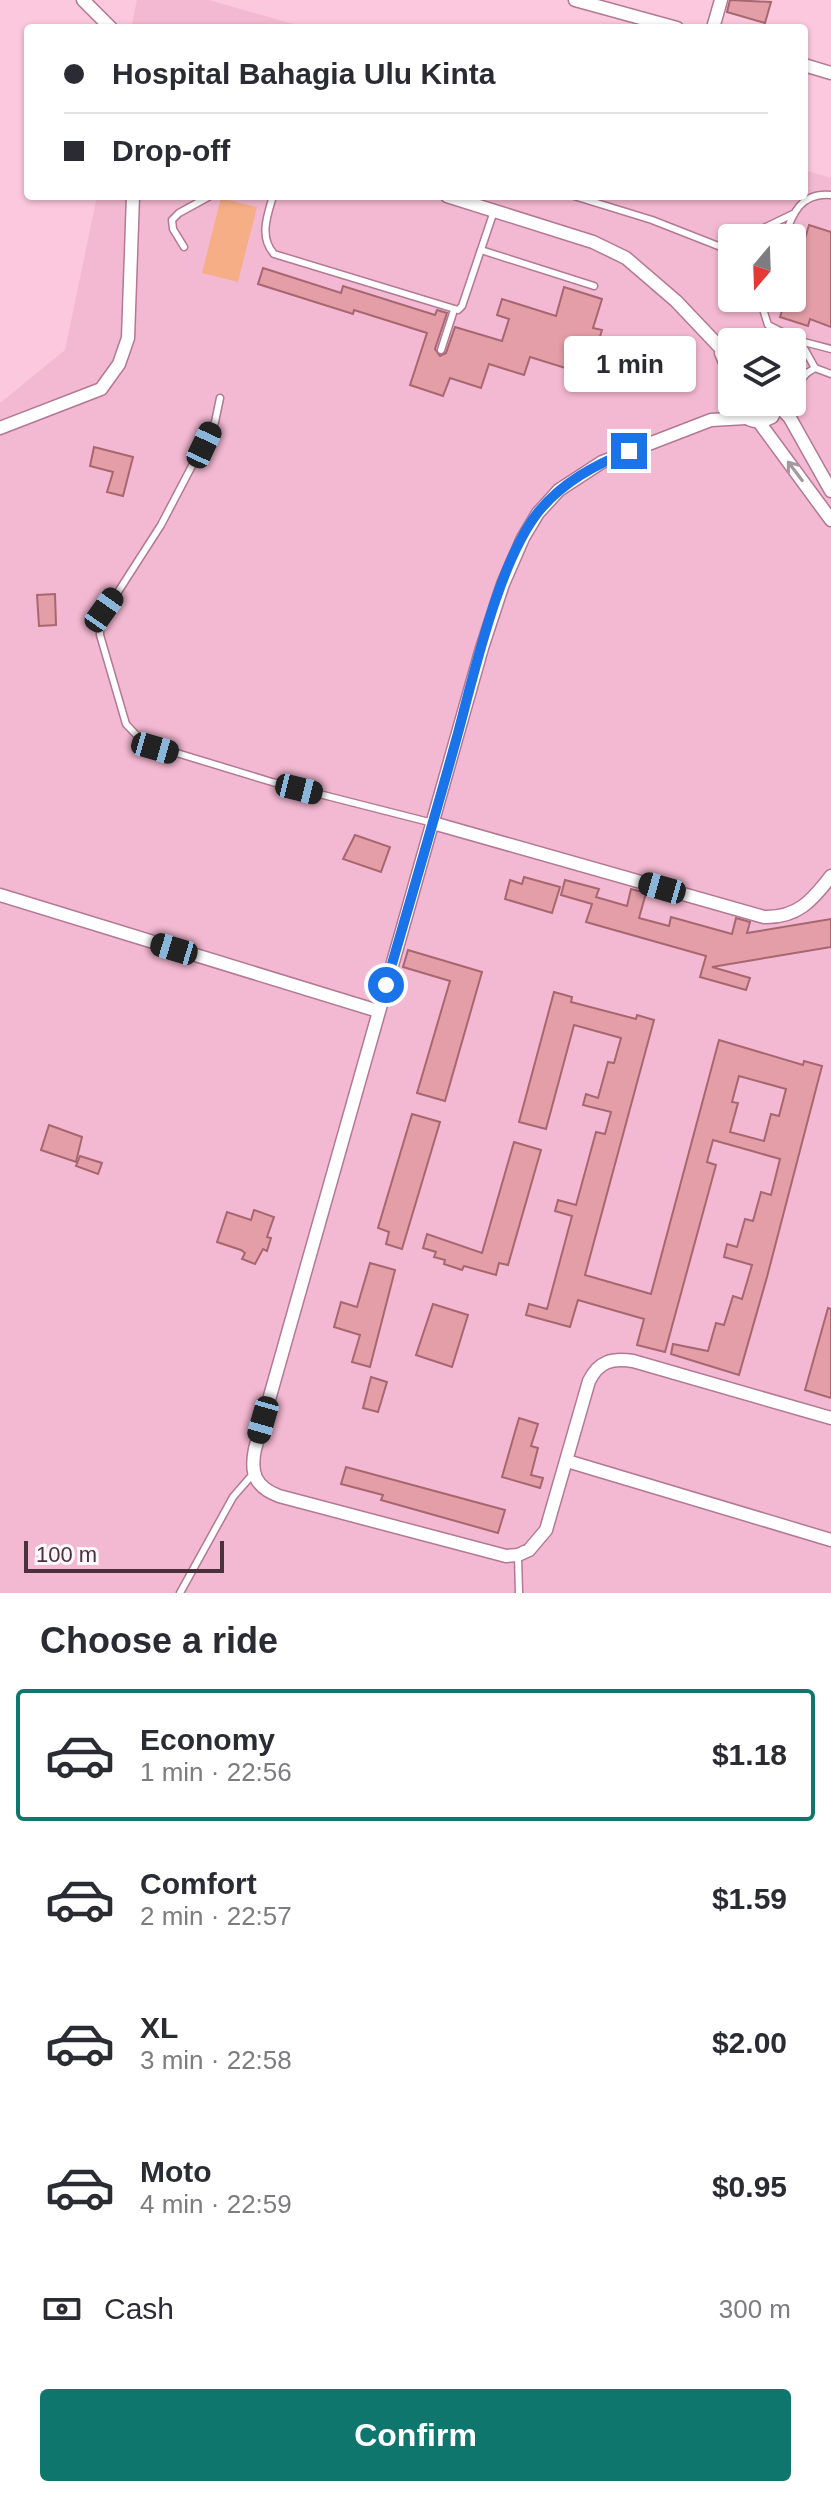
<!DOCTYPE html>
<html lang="en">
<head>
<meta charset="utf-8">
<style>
	:root { --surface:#fff; --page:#f7f7f7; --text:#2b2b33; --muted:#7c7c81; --line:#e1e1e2; --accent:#0f766e }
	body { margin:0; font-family:Helvetica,sans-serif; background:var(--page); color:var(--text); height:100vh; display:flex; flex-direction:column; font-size:30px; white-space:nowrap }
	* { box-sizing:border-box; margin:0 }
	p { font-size:26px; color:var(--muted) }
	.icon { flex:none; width:44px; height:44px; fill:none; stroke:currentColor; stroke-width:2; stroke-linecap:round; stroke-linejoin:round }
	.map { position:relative; height:1593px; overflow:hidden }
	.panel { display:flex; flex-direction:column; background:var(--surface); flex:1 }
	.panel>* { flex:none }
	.guide { position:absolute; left:24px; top:24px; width:784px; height:176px; border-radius:8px; box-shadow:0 2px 6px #0004; display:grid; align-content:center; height:176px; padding:0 40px; background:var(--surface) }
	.needle { width:52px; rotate:199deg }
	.fabs { position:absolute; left:718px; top:224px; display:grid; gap:16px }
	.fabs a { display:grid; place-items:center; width:88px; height:88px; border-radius:8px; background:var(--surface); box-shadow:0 2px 6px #0004; font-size:40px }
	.scale { position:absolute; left:24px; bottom:20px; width:200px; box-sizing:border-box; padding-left:8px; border:4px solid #4a313c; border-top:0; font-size:22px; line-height:28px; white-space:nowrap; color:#4a313c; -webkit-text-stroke:6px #fff8fa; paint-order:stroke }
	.end { position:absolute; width:36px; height:36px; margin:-18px; border:10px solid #1a73e8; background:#fff; box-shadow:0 0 0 4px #fff }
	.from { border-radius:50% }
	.bubble { position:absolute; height:56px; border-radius:8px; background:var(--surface); box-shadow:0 2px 6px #0004; font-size:26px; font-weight:800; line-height:56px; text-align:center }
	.car { position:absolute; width:24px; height:48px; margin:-24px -12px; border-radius:10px; box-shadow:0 0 6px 2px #0007; background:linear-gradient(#222 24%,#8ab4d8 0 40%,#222 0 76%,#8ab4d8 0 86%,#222 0) }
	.guide b { display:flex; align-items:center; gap:28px; height:76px; font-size:30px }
	.guide b+b { border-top:2px solid var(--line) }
	.guide i { width:20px; height:20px; background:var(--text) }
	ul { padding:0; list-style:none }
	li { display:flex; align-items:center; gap:24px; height:132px; margin:0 16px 12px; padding:0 24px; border:4px solid transparent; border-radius:8px }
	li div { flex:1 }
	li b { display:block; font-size:30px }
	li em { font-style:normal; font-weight:800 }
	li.on { border-color:var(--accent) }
	li>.icon { width:72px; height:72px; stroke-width:1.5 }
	h2 { padding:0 40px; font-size:36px; line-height:96px }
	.pay { display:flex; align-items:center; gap:20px; height:88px; padding:0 40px; font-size:30px }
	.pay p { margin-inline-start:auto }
	.primary-button { display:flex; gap:16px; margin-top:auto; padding:16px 40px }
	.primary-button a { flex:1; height:92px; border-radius:8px; background:var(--accent); color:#fff; font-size:32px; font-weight:800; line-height:92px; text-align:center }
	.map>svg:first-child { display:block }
</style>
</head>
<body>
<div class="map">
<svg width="831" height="1593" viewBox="0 0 831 1593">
	<rect width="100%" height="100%" fill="#fcc8de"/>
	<!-- built -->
	<g fill="#f4b9d2" fill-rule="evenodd">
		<polygon points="137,0 209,0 307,28 131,28"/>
		<path d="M804 170 831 178V1593H0V403L65 350 97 196H804ZM732 238H792V298H732ZM732 342H792V402H732Z"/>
	</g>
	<!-- pitch -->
	<polygon fill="#f5ae85" points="221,198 257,207 238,282 202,273"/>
	<!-- building -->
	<g fill="#e39ea7" stroke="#a76770" stroke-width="2" fill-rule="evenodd">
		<polygon points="730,0 771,2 765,23 727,12"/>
		<polygon points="809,225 831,232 831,327 810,319 808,326 780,317 786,298 792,298 792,268 798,250 801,252"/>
		<polygon points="263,268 341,293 343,286 435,315 437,310 447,313 435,349 440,356 446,353 455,327 502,341 509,319 497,315 502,299 556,316 564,287 602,299 593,328 602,330 588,375 530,357 524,375 489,364 481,388 450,378 443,396 410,385 427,333 354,310 353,314 258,284"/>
		<polygon points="94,447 133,457 123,496 107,492 113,472 90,466"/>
		<polygon points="55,594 56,625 39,626 37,595"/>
		<polygon points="355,835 390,847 381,872 343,859"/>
		<polygon points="524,877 560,887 552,913 505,899 510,880 522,884"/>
		<polygon points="565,880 599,889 596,897 627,906 631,889 646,893 639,918 669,926 671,917 732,934 736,918 750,922 747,933 831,919 831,947 712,967 750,978 746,990 700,977 706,956 586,922 592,904 561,895"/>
		<polygon points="408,950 482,972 445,1101 417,1093 450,981 403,967"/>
		<path d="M554 992 572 997 571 1002 636 1019 637 1015 654 1020 585 1275 651 1294 719 1040 803 1065 804 1061 822 1066 767 1277 739 1375 671 1354 673 1344 708 1351 716 1323 724 1325 733 1296 742 1299 752 1265 724 1257 727 1244 737 1247 745 1219 753 1221 761 1192 771 1195 780 1159 752 1151 713 1140 707 1162 716 1165 665 1352 637 1345 644 1319 578 1300 570 1327 526 1315 529 1304 547 1309 572 1216 555 1211 558 1200 576 1205 596 1132 605 1134 611 1112 583 1105 586 1094 598 1098 608 1062 614 1063 621 1038 574 1025 546 1129 519 1122ZM739 1076 786 1089 779 1116 771 1114 764 1141 730 1132 738 1103 732 1102Z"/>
		<polygon points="412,1114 440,1122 402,1249 386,1244 389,1232 378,1228"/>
		<polygon points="49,1125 82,1137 76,1162 41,1150"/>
		<polygon points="514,1142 541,1150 508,1265 499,1263 496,1275 464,1266 462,1270 444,1264 445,1260 434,1257 436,1252 423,1248 427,1234 482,1253"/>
		<polygon points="80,1156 102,1163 98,1174 76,1166"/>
		<polygon points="254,1210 274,1217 267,1237 271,1238 267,1251 263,1249 255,1264 242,1259 245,1253 241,1250 217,1242 227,1212 251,1220"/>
		<polygon points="370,1263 395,1270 370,1367 352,1362 360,1335 334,1327 341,1302 357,1307"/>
		<polygon points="433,1304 468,1315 452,1367 416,1355"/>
		<polygon points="828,1308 831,1309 831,1398 805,1390"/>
		<polygon points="371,1377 387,1382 378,1412 363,1408"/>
		<polygon points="519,1418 538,1424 531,1446 538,1448 531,1475 543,1478 540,1488 502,1477"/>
		<polygon points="346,1467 505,1510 498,1533 381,1500 383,1495 341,1484"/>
	</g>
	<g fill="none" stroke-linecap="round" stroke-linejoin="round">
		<!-- lane casing -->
		<g stroke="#b37893" stroke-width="9">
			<g id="lane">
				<path d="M273 196C267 216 259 237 274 254L458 310 462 306 494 211"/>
				<polyline points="574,196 652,220 726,249 732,255"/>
				<polyline points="743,238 793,214"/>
				<path d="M784 238C792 214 801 192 831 195"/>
				<polyline points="184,247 173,229 172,220 179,213 210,196"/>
				<polyline points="481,250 594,286"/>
				<polyline points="765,298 763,309 768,325 800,341 815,368"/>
				<polyline points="800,341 831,349"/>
				<polyline points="441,350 454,310"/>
				<polyline points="792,374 807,373 815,368 831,374"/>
				<polyline points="792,390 807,373"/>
				<polyline points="220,398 215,422 161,525 100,620 100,635 126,724 144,743 272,782 433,823"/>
				<polyline points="518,1555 519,1593"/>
				<polyline points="180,1593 233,1497 253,1474"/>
			</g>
		</g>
		<!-- street casing -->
		<g stroke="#b37893" stroke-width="15">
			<g id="street">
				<polyline points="83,0 111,28"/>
				<polyline points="575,0 677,28"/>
				<polyline points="713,28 721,0"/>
				<polyline points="804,65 831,73"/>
				<polyline points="447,196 593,242 626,258 676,301 732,360"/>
				<polyline points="721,353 732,379"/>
				<path d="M737 402C741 420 756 426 772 417L779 402"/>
				<polyline points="778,405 790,418 831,491"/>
				<path d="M746 418 711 420 602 462 559 490 538 513 523 538 503 584 482 648 255 1449C250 1473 255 1487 279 1496L506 1556 518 1555 529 1550 546 1530 589 1381C599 1361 612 1358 633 1361L831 1418"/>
				<polyline points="759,422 831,520"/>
				<polyline points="0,428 101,389 119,364 128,338 133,196"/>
				<path d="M433 823 764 917C797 918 812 901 831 876"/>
				<polyline points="0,895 378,1011"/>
				<polyline points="567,1461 831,1540"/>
			</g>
		</g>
		<!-- lane -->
		<use href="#lane" stroke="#fff" stroke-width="6"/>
		<!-- street -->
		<use href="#street" stroke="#fff" stroke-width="12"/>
	</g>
	<!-- one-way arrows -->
	<defs><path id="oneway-shaft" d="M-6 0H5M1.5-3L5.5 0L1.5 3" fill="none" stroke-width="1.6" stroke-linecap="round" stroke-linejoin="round" transform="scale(2)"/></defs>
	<use stroke="#a4989e" href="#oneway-shaft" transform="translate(795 471) rotate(-127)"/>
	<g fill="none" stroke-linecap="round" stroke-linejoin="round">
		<!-- route -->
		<path stroke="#1a73e8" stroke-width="10" d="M386 985C410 901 435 817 458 733 475 670 499 561 539 511 563 482 595 465 629 451"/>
	</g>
</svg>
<div class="fabs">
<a><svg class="needle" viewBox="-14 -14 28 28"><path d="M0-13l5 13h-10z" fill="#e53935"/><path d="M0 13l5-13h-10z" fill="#7c7c81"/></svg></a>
<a><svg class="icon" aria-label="layers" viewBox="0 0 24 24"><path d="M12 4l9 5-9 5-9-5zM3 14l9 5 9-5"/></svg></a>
</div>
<div class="scale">100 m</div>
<i class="end from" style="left:386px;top:985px"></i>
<i class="end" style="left:629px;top:451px"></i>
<div class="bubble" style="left:564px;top:336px;width:132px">1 min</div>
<i class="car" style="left:204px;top:445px;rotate:25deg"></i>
<i class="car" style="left:104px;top:610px;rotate:35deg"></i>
<i class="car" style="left:155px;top:748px;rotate:106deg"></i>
<i class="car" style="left:299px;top:789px;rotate:104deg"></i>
<i class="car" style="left:662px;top:888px;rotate:286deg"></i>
<i class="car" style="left:174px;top:949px;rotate:287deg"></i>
<i class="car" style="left:263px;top:1420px;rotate:196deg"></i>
<div class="guide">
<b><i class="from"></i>Hospital Bahagia Ulu Kinta</b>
<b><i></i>Drop-off</b>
</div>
</div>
<section class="panel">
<h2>Choose a ride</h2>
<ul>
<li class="on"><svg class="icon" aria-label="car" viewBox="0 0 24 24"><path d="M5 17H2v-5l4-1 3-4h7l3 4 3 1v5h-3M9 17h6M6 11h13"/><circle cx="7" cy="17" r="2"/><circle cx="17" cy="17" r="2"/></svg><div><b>Economy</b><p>1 min · 22:56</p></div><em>$1.18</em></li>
<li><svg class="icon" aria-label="car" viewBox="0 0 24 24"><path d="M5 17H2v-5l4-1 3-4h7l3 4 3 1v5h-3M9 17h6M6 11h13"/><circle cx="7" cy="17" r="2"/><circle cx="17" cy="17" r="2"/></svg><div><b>Comfort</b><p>2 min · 22:57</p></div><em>$1.59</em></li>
<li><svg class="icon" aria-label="car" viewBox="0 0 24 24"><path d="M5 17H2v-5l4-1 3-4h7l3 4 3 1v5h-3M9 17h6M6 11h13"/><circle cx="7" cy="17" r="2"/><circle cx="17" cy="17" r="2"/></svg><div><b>XL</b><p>3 min · 22:58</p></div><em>$2.00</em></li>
<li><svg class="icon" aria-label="car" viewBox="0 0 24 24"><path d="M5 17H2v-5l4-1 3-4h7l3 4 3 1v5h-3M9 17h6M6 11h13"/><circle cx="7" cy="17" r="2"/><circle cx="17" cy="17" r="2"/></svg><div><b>Moto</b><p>4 min · 22:59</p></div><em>$0.95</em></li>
</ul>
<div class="pay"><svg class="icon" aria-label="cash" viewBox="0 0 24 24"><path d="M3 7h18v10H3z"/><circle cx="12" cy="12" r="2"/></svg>Cash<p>300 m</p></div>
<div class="primary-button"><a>Confirm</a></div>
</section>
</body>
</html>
